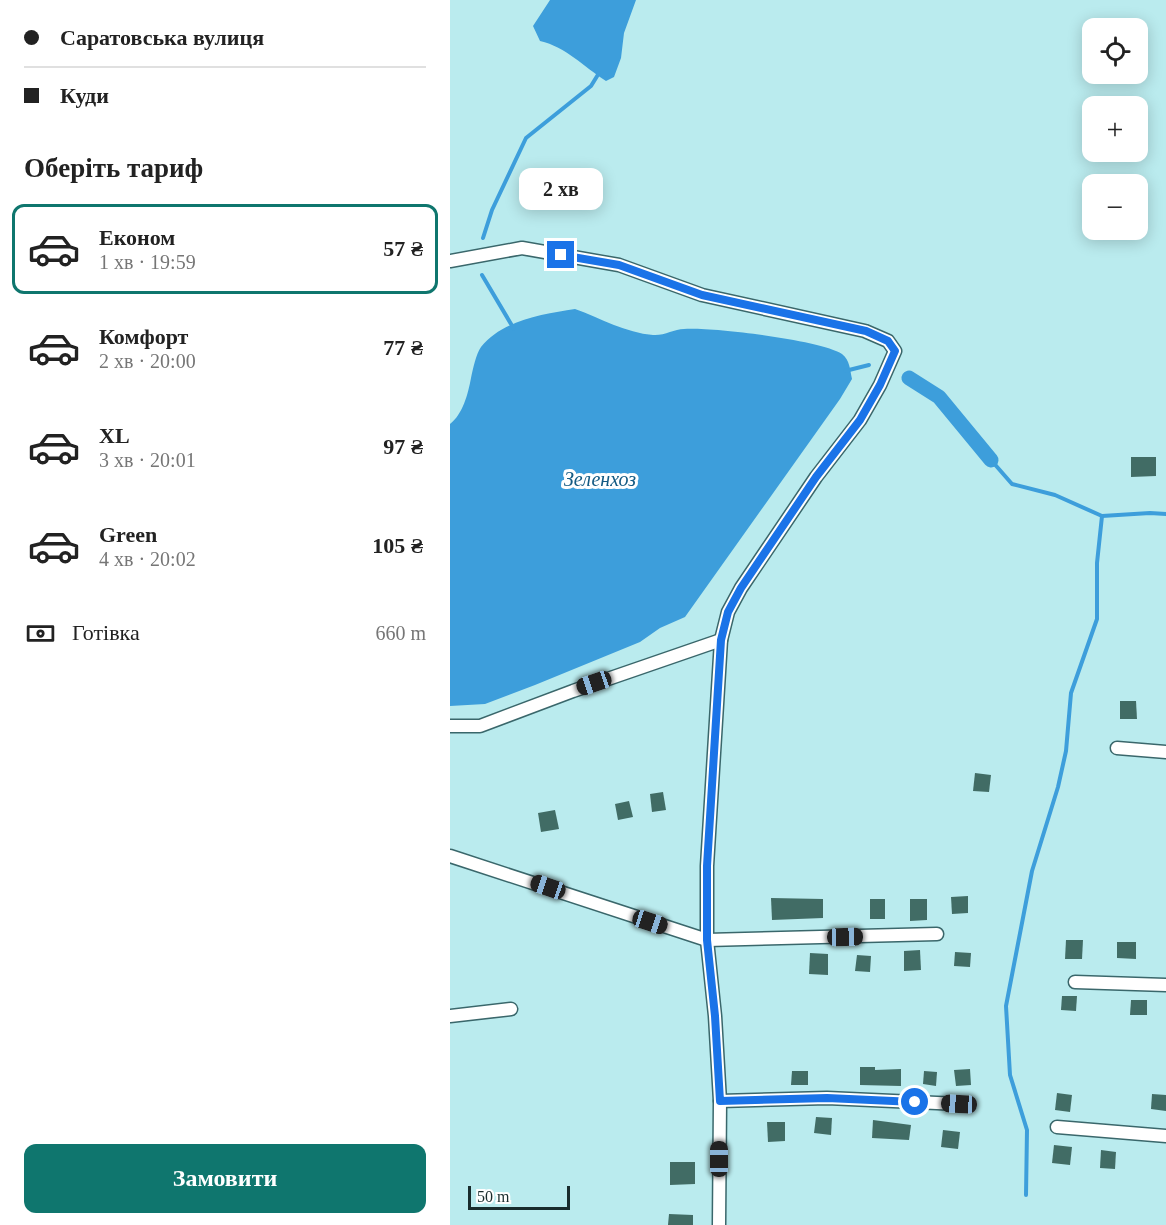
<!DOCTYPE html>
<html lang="uk">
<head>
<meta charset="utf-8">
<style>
	:root { --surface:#fff; --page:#f6f6f6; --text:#222; --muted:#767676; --line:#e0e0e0; --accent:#0f766e }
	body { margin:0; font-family:Georgia,serif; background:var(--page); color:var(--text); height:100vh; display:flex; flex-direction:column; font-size:22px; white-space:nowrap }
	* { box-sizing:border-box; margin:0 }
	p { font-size:20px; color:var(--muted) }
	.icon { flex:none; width:33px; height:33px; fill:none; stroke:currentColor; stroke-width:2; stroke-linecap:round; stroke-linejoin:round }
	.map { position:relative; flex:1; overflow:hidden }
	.sheet { display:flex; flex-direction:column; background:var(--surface); width:450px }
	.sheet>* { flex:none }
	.banner { display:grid; align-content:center; height:132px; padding:0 24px; background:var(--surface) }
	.fabs { position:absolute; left:632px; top:18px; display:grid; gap:12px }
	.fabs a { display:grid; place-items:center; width:66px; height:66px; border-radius:12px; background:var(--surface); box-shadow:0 3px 15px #0003; font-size:30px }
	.scale { position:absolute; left:18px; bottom:15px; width:102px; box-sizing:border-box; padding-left:6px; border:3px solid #192c2d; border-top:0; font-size:16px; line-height:21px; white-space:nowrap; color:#192c2d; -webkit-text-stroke:4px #fff; paint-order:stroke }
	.end { position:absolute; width:27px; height:27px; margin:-14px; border:8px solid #1a73e8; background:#fff; box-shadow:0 0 0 3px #fff }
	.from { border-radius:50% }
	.bubble { position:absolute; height:42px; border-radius:12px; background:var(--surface); box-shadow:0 3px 15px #0003; font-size:20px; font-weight:600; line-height:42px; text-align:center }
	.car { position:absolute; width:18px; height:36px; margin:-18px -9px; border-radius:8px; box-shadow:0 0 4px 2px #0007; background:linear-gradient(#222 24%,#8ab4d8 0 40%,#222 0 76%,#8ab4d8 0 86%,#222 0) }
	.banner b { display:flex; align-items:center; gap:21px; height:57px; font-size:22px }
	.banner b+b { border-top:2px solid var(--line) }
	.banner i { width:15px; height:15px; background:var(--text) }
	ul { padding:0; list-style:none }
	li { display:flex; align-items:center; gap:18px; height:90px; margin:0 12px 9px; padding:0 12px; border:3px solid transparent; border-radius:12px }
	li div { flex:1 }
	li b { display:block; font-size:22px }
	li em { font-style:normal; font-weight:600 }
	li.current { border-color:var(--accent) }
	li>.icon { width:54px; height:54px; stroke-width:1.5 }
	h2 { padding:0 24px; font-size:27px; line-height:72px }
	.pay { display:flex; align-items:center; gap:15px; height:66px; padding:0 24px; font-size:22px }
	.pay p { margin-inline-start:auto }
	.primary-button { display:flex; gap:12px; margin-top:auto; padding:12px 24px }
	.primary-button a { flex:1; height:69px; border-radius:12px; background:var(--accent); color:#fff; font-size:24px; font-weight:600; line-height:69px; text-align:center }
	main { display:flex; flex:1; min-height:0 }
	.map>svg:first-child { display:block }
</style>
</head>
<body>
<main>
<section class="sheet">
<div class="banner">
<b><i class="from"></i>Саратовська вулиця</b>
<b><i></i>Куди</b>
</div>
<h2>Оберіть тариф</h2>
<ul>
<li class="current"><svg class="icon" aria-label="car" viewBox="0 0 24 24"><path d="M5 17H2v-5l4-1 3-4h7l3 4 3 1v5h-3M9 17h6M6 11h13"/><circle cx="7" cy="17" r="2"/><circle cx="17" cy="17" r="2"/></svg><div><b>Економ</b><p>1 хв · 19:59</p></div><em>57 ₴</em></li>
<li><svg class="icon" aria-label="car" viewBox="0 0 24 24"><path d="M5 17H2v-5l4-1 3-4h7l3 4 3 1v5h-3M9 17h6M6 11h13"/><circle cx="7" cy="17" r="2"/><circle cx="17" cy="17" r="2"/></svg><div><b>Комфорт</b><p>2 хв · 20:00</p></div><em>77 ₴</em></li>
<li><svg class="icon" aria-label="car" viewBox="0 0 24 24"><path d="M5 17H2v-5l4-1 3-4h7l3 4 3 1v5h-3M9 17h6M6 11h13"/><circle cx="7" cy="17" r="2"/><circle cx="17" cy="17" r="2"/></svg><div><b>XL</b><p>3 хв · 20:01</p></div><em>97 ₴</em></li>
<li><svg class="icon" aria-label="car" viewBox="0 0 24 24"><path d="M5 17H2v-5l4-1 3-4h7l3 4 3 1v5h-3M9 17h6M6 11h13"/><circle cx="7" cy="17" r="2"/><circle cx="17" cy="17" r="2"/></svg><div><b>Green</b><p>4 хв · 20:02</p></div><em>105 ₴</em></li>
</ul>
<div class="pay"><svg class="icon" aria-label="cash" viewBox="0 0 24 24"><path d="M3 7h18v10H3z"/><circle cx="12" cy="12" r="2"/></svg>Готівка<p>660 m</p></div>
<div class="primary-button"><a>Замовити</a></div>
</section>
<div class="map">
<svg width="716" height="1225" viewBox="0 0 716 1225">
	<rect width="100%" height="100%" fill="#baebee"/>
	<!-- water -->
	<g fill="#3d9edb">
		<path d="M100 0H186L174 33 171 58 164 77 156 81C134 67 116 47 90 41L83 26Z"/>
		<path d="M125 309C150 318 176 333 203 335 214 336 224 329 234 329 262 327 370 340 392 354 400 360 400 370 402 379L390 399 235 617 210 628 190 642 85 685 35 704 0 706V424C13 414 18 394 21 378 23 369 26 354 31 347 53 320 93 314 125 309Z"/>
	</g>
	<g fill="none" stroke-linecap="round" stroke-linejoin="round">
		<!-- stream -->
		<g stroke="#3d9edb" stroke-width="4">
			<polyline points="33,238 42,210 76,138 141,86 149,73"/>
			<polyline points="32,275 64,329"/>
			<polyline points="395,371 419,365"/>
			<polyline points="541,460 562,484 605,495 652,516 700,513 716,514"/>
			<polyline points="576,1195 577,1130 560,1075 556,1006 582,871 608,787 616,751 621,693 647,619 647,563 652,516"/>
		</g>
		<!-- canal -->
		<polyline stroke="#3d9edb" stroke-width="15" points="459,378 489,397 541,460"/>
	</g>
	<!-- building -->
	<g fill="#416c65">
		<polygon points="681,457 706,457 706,476 681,477"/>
		<polygon points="670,701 686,701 687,719 670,719"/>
		<polygon points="525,773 541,775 539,792 523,791"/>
		<polygon points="213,792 216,810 202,812 200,794"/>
		<polygon points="179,801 183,817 168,820 165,804"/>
		<polygon points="105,810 109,829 91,832 88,813"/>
		<polygon points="518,896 518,913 502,914 501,897"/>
		<polygon points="321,898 373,899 373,918 322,920"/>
		<rect x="420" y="899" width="15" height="20"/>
		<polygon points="460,899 477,899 477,920 460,921"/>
		<polygon points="616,940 633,940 632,959 615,959"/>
		<polygon points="667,942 686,942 686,959 667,958"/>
		<polygon points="470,950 471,970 454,971 454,951"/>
		<polygon points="505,952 521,953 520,967 504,966"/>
		<polygon points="360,953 378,954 378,975 359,974"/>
		<polygon points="407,955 421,956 420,972 405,971"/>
		<polygon points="612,996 627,996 626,1011 611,1010"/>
		<polygon points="681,1000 697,1000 697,1015 680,1015"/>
		<polygon points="410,1067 425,1067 425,1070 451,1069 451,1086 410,1085"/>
		<polygon points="520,1069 521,1085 506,1086 504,1070"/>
		<polygon points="342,1071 358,1071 358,1085 341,1085"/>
		<polygon points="474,1071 487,1072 486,1086 473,1084"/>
		<polygon points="607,1093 622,1095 620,1112 605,1110"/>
		<polygon points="702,1094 716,1095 716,1111 701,1109"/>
		<polygon points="366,1117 382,1118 381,1135 364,1133"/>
		<polygon points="423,1120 461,1125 459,1140 422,1138"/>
		<polygon points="317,1122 335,1122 335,1141 318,1142"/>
		<polygon points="493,1130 510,1132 508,1149 491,1147"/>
		<polygon points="604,1145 622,1147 620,1165 602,1163"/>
		<polygon points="651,1150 666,1152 665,1169 650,1168"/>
		<polygon points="220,1162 245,1162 245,1184 220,1185"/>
		<polygon points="219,1214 243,1215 243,1225 218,1225"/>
	</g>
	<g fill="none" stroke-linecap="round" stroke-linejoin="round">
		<!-- minor casing -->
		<g stroke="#3a676b" stroke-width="15">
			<g id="minor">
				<polyline points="0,261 72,248 169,265 252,295 415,331 438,341 445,351 430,385 410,420 366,477 291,588 278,612 271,640 257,866 257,940 265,1016 270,1101 269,1225"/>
				<polyline points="0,726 30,726 123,691 271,640"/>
				<polyline points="667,748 716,752"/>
				<polyline points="0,856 257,940 487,934"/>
				<polyline points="625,982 716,985"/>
				<polyline points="0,1016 61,1009"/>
				<polyline points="270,1101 377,1098 509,1104"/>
				<polyline points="607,1127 716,1136"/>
			</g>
		</g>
		<!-- minor -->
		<use href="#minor" stroke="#fff" stroke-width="12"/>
	</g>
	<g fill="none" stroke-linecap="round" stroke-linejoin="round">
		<!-- route -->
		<polyline stroke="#1a73e8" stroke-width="8" points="111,255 169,265 252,295 416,331 438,341 445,351 430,385 410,420 366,477 291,588 278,612 271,640 257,866 257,940 265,1016 270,1101 377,1098 465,1102"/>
	</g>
	<g text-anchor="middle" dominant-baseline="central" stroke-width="6" stroke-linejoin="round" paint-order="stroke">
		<!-- water labels -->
		<g font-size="20" font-style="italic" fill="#145b84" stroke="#fff">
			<text x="150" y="479">Зеленхоз</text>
		</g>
	</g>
</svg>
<div class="fabs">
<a><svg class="icon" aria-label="locate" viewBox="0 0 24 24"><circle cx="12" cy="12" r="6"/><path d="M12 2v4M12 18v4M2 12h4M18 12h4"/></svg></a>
<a>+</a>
<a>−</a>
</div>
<div class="scale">50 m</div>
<i class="end from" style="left:465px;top:1102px"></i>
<i class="end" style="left:111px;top:255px"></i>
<div class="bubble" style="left:69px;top:168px;width:84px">2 хв</div>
<i class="car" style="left:144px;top:683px;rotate:251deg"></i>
<i class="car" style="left:98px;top:887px;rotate:289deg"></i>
<i class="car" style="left:200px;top:922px;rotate:108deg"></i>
<i class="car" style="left:395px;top:937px;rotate:89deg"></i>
<i class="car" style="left:509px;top:1104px;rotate:273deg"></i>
<i class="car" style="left:269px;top:1159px;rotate:0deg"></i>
</div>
</main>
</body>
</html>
